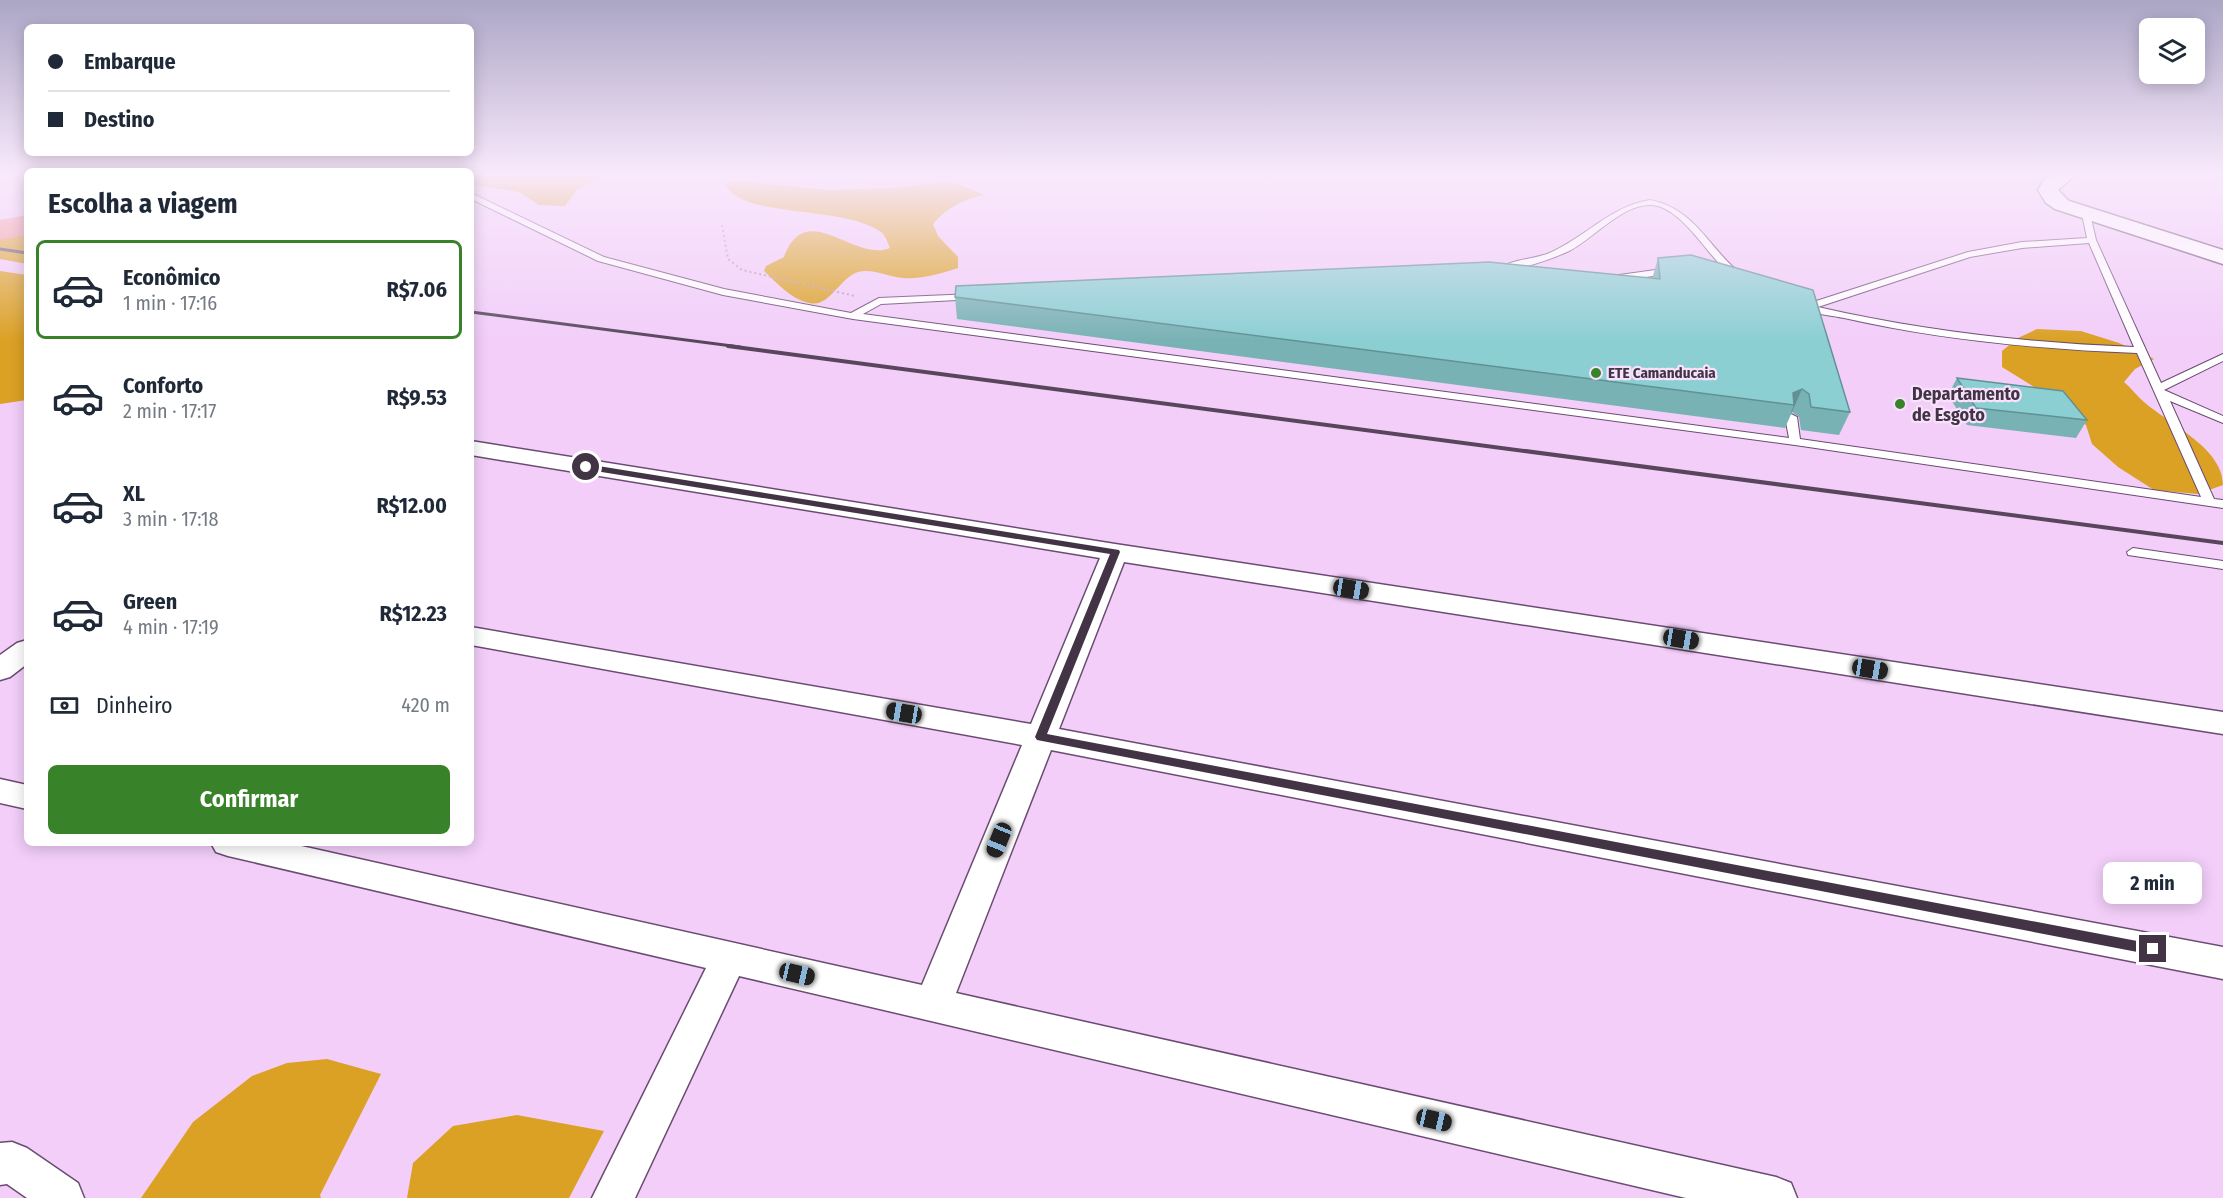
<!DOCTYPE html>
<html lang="pt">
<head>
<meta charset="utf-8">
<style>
	:root { --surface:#fff; --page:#f6f6f7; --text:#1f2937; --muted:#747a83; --line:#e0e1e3; --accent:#38822a }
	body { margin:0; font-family:"Fira Sans Condensed",sans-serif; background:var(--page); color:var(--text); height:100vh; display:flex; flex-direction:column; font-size:22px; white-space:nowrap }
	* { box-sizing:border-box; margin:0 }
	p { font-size:20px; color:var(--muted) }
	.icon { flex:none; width:33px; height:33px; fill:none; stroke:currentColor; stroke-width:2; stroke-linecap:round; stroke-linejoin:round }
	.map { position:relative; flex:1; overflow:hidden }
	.panel { position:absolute; left:24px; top:168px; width:450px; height:678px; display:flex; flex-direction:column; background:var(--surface); border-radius:9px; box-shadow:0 3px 15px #0003 }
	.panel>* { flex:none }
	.banner { position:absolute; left:24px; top:24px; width:450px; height:132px; border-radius:9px; box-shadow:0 3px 15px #0003; display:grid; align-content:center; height:132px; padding:0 24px; background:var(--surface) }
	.fabs { position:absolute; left:2139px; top:18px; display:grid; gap:12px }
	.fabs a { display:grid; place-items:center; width:66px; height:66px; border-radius:9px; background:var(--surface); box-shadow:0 3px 15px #0003; font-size:30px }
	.end { position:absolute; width:27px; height:27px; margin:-14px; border:8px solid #423445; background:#fff; box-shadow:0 0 0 3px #fff }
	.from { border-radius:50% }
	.bubble { position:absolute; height:42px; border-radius:9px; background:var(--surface); box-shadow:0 3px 15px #0003; font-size:20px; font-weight:700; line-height:42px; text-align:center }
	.car { position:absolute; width:18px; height:36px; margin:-18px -9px; border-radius:8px; box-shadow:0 0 4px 2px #0007; background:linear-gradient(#222 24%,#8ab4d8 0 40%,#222 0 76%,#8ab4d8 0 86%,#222 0) }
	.banner b { display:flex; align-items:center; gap:21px; height:57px; font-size:22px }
	.banner b+b { border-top:2px solid var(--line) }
	.banner i { width:15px; height:15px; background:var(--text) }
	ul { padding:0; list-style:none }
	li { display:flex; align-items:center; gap:18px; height:99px; margin:0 12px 9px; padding:0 12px; border:3px solid transparent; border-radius:9px }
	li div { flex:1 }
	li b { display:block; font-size:22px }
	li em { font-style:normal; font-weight:700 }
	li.selected { border-color:var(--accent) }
	li>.icon { width:54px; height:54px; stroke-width:1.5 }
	h2 { padding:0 24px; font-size:27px; line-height:72px }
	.pay { display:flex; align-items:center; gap:15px; height:66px; padding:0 24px; font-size:22px }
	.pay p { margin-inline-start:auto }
	.cta { display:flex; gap:12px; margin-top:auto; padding:12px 24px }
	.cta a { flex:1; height:69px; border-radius:9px; background:var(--accent); color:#fff; font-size:24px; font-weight:700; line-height:69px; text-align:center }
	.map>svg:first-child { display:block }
</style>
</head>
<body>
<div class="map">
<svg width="2223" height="1198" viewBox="0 0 2223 1198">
	<rect width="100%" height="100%" fill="#f2cef9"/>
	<!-- forest -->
	<g fill="#dba125">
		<polygon points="478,174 605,174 577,190 565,206 539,205 519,192 474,185 473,175"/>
		<path d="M736 181 830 190 893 188 945 182 961 185 984 195C964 199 946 208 933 224L938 236 958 257V268C943 273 919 280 903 278 888 277 873 268 858 272 839 278 830 308 809 303 791 299 777 283 764 271L766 266 784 257C806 197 854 263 890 248 888 243 885 235 881 232 844 205 740 219 725 184Z"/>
		<polygon points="27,221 27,264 0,259 0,225"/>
		<polygon points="0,271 27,275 27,400 0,404"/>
		<path d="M2037 329 2081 331 2119 343 2154 359 2135 369 2124 382C2131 388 2137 396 2144 402 2169 424 2223 448 2223 485L2198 494 2154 490 2118 467 2092 444 2086 425 2031 385 2002 367V351L2018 338Z"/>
		<polygon points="327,1059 381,1074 320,1195 321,1198 141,1198 193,1122 252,1076 287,1063"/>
		<polygon points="517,1115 604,1131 569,1198 407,1198 413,1163 453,1126"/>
	</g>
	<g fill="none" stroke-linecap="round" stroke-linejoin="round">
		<!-- river -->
		<polygon fill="#f29292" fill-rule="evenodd" points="27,215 27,235 0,240 0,220"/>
		<!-- lane casing -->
		<g stroke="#6a4c71" stroke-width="2">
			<g id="lane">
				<path d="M471 193 604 257 724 289 851 313 879 298 973 294 976 295V299L881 304 863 314 1789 438 1785 417 1791 414 1797 417 1800 439 2201 497 2137 353C2038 349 1941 340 1844 318 1830 315 1808 314 1796 305L1801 302 1807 304 1968 252 2022 242 2087 238 2082 214 2086 211 2090 214 2096 240 2161 383 2223 354V361L2164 390 2223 416V423L2170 401 2214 499 2223 500V508L1795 445 853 319 723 295 598 261 471 199ZM2089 243 2134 347C2027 343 1923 331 1818 307L1970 257 2022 248Z"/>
				<path d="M1650 200C1696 209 1708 248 1741 274V278C1720 281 1689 208 1652 205 1623 203 1593 239 1569 251 1548 261 1525 267 1503 272L1498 269C1510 260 1533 259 1547 254 1584 239 1610 206 1650 200Z"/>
				<polygon points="1670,268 1675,271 1673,273 1612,282 1607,279 1612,276"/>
				<polygon points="2133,548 2223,561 2223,569 2128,555 2127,552"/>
			</g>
		</g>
		<!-- street casing -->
		<g stroke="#6a4c71" stroke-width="3">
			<g id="street">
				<polygon points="471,441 1115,544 2223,712 2223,734 1124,562 1059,729 2223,947 2223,979 1051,750 956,993 1776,1177 1791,1183 1797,1198 1686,1198 739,976 635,1198 592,1198 706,968 228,856 216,852 211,843 288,843 922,985 1022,745 471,645 471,627 1031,724 1100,558 471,455"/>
				<polygon points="27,640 27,664 10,677 0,680 0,655 17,643"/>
				<polygon points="0,779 27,785 27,809 0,803"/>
				<polygon points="12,1142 27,1148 78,1183 84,1198 27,1198 7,1184 0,1185 0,1143"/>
			</g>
		</g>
		<!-- secondary casing -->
		<g stroke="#6a4c71" stroke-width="3">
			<polygon id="secondary" points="2053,174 2076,174 2058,190 2069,201 2223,250 2223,264 2055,209 2046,203 2038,190 2044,180"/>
		</g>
		<!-- path -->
		<polyline stroke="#bb9ec1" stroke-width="2" stroke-dasharray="2 3" stroke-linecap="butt" points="722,225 728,259 742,270 855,296"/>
		<!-- lane -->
		<use href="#lane" fill="#fff" fill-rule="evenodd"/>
		<!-- street -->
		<use href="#street" fill="#fff" fill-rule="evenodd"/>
		<!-- secondary -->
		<use href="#secondary" fill="#fff" fill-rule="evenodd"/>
		<!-- rail-far1 -->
		<g stroke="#58475c" stroke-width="3">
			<polyline points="0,249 27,253"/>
			<polyline points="471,312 740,347"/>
		</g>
		<!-- rail -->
		<polyline stroke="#58475c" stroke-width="4" points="728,346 2223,543"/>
	</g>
	<!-- wall -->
	<g fill="#78b2b5">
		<polygon points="1658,258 1850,412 1839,435 1801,430 1799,417 1792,412 1785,428 957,319 955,297 1652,279"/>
		<polygon points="1957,378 2087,420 2076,438 1967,425 1948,395"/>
	</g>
	<!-- shaded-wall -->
	<polygon fill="#619194" points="1802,389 1792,412 1791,412 1794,405 1793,393"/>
	<!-- building -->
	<g fill="#8bcfd3" stroke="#619194" stroke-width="1.5">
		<polygon points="1691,255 1813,290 1850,412 1811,407 1809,394 1802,389 1793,393 1794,405 955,297 956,286 1489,262 1660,279 1658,258"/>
		<polygon points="1957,378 2063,391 2087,420 1976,408"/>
	</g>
	<!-- sky -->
	<linearGradient id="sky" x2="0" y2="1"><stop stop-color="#aca6c6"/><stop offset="0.51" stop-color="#f9e9fc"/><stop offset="1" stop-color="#f9e9fc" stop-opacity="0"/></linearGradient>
	<rect width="2223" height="341" fill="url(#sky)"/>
	<!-- route -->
	<polygon fill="#423445" points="586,464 1119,550 1120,552 1047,734 2153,944 2160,949 2153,955 1037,740 1035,737 1110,554 583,469 583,465"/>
	<!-- markers -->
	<g fill="#38822a" stroke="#f7e1fb" stroke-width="2">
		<circle cx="1596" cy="373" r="6"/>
		<circle cx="1900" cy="404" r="6"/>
	</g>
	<g text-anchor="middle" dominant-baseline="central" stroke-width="4.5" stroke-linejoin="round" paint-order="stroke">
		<!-- far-poi labels -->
		<g font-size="15" font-weight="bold" fill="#423445" stroke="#f7e1fb" text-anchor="start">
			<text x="1608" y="373">ETE Camanducaia</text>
		</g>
		<!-- poi labels -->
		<g font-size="18" font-weight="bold" fill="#423445" stroke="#f7e1fb" text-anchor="start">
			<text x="1912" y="394">Departamento<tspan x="1912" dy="21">de Esgoto</tspan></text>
		</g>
	</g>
</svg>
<div class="fabs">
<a><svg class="icon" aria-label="layers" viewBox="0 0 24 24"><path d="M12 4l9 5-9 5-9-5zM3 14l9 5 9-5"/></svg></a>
</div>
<i class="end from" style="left:586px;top:467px"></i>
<i class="end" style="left:2153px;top:949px"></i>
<div class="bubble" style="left:2103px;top:862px;width:99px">2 min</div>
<i class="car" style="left:1351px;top:589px;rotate:99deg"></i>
<i class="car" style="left:1681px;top:639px;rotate:99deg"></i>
<i class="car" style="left:1870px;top:669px;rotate:99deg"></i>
<i class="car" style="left:904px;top:713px;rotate:280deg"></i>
<i class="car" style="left:999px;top:840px;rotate:202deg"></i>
<i class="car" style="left:797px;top:974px;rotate:103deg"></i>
<i class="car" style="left:1434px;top:1120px;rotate:103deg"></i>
<div class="banner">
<b><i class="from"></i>Embarque</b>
<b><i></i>Destino</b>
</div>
<section class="panel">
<h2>Escolha a viagem</h2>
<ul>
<li class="selected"><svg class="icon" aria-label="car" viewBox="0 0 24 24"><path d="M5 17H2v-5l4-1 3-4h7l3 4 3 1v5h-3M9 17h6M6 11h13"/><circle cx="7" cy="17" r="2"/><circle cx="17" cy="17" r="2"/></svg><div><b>Econômico</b><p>1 min · 17:16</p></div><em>R$7.06</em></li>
<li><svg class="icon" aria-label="car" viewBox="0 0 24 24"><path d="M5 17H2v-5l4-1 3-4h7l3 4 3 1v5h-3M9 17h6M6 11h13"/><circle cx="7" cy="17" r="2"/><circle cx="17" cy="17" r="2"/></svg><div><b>Conforto</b><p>2 min · 17:17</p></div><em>R$9.53</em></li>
<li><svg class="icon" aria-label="car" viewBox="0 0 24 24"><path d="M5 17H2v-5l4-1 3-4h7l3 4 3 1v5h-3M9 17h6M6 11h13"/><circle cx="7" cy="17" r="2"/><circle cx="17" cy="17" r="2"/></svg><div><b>XL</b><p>3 min · 17:18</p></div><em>R$12.00</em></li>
<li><svg class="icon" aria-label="car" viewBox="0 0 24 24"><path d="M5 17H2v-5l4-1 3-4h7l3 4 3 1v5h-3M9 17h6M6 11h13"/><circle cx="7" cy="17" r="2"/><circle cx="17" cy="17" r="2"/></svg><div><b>Green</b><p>4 min · 17:19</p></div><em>R$12.23</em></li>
</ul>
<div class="pay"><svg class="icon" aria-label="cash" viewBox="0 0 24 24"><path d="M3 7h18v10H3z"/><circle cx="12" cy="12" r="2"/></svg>Dinheiro<p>420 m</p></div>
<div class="cta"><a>Confirmar</a></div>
</section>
</div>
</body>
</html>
